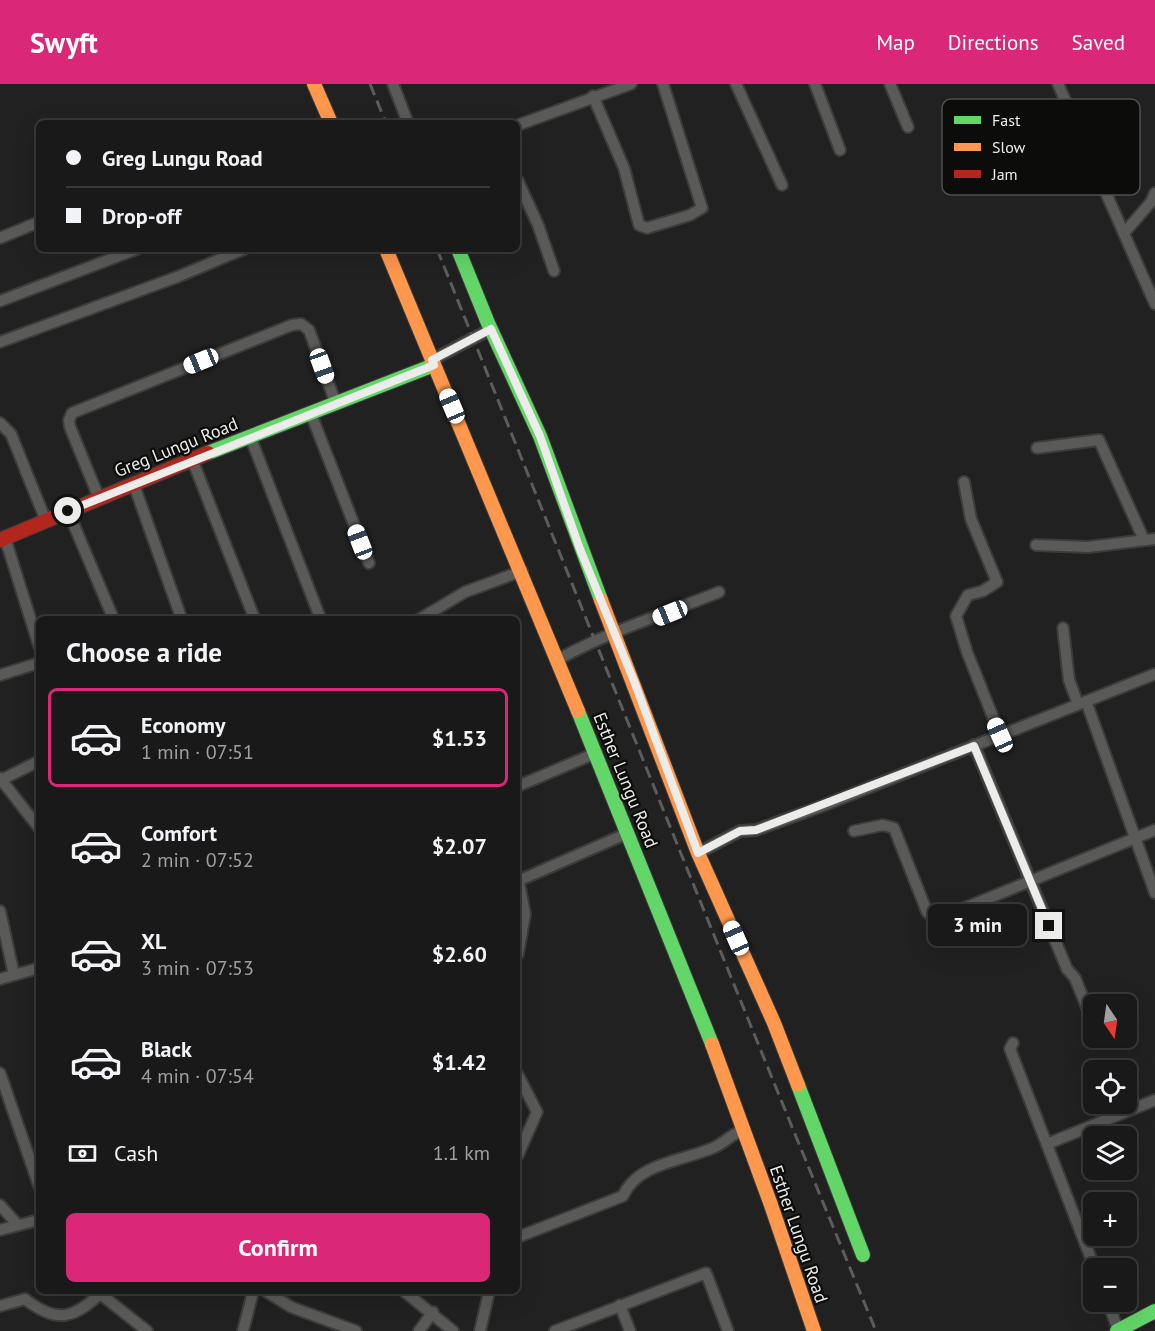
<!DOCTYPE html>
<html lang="en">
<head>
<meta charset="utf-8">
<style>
	:root { --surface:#191919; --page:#262626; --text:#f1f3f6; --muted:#9fa0a2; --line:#373838; --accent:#db2777 }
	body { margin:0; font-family:"PT Sans",sans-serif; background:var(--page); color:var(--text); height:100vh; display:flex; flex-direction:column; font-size:22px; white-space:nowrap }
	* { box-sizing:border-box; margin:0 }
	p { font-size:20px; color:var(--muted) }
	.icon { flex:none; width:33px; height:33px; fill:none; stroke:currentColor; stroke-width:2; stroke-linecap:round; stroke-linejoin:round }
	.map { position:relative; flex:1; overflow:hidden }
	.drawer { position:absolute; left:36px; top:532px; width:484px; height:678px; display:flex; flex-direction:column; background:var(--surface); border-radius:9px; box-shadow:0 6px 24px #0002,0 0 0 2px var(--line) }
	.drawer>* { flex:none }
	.guide { position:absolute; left:36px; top:36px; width:484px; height:132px; border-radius:9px; box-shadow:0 6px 24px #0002,0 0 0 2px var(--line); display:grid; align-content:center; height:132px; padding:0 30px; background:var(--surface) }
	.needle { width:39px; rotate:167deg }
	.tools { position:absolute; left:1083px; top:910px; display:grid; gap:12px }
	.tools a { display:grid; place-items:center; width:54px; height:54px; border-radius:9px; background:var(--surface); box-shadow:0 6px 24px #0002,0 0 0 2px var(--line); font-size:30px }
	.end { position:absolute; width:27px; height:27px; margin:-14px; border:8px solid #ececea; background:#111; box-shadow:0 0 0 3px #111 }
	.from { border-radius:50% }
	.bubble { position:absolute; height:42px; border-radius:9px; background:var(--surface); box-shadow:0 6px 24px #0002,0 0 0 2px var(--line); font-size:20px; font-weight:600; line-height:42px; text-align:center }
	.car { position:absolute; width:18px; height:36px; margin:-18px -9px; border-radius:8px; box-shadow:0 0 4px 2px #0007; background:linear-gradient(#fff 24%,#345 0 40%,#fff 0 76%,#345 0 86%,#fff 0) }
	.guide b { display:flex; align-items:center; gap:21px; height:57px; font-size:22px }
	.guide b+b { border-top:2px solid var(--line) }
	.guide i { width:15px; height:15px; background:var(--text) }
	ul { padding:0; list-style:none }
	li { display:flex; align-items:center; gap:18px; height:99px; margin:0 12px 9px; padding:0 18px; border:3px solid transparent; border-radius:9px }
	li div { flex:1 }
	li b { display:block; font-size:22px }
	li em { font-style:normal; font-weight:600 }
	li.current { border-color:var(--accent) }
	li>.icon { width:54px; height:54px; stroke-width:1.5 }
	h2 { padding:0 30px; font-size:27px; line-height:72px }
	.pay { display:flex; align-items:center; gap:15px; height:66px; padding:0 30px; font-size:22px }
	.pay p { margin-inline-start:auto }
	.button { display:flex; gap:12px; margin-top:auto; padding:12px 30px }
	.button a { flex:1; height:69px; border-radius:9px; background:var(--accent); color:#fff; font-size:24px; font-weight:600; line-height:69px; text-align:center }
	header { display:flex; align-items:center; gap:36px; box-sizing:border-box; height:84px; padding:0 30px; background:var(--accent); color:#fff }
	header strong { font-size:28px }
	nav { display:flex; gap:33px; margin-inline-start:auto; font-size:21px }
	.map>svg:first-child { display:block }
</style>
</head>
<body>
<header>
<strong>Swyft</strong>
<nav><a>Map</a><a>Directions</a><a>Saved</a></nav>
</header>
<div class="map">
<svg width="1155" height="1247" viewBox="0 0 1155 1247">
	<rect width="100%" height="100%" fill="#212121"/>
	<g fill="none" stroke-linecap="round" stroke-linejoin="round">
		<!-- street casing -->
		<g stroke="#3c3c3b" stroke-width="14">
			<g id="street">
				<polyline points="393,0 408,39"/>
				<polyline points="736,0 782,101"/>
				<polyline points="815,0 840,66"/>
				<polyline points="890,0 908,43"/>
				<polyline points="1058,0 1155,220"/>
				<polyline points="593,12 624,84 639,141 647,144 690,131 702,124 663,0"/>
				<polyline points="518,41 631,0"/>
				<polyline points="518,97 538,141 554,187"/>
				<polyline points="1125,148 1151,118 1155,109"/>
				<polyline points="0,154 39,138"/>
				<polyline points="0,217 137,165"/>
				<polyline points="0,258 177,193 244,165"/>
				<polyline points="432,276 491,245"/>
				<polyline points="311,330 369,479"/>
				<polyline points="0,339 11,350 46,437"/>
				<polyline points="250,352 321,536"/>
				<polyline points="1037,364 1099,356 1144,456"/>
				<polyline points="192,375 255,536"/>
				<polyline points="964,398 971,435 997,498 983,507 968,511 956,532 967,568 1000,651"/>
				<polyline points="134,401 182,536"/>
				<polyline points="99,414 70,343 69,336 72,329 292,241 301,240 309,246 336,320"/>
				<polyline points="68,427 114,536"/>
				<polyline points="5,454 39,562"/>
				<polyline points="1036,461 1088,463 1155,455"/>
				<polyline points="418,536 465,508 522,487"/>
				<polyline points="1063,544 1069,596 1078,620"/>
				<path d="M559 575C610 547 665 530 719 508"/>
				<polyline points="0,591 39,579"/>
				<polyline points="1086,617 1155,809"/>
				<polyline points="974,661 1067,885 1075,894 1090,931"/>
				<polyline points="0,694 39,744"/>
				<polyline points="1,696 39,677"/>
				<polyline points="518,702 596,669"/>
				<polyline points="854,747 883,741 894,744 927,828 933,833 940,834 1155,746"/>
				<polyline points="698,769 740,747 756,746 822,722 1155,590"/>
				<polyline points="518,793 525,830 518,870"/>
				<polyline points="520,796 628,749"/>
				<polyline points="0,827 14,891"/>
				<polyline points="0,895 39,884"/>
				<polyline points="1013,959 1010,965 1095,1185"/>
				<polyline points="0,989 39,1102"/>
				<polyline points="518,991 537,1028 518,1071"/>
				<polyline points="1047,1060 1155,1016"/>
				<polyline points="0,1121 17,1140"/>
				<polyline points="0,1146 39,1136"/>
				<path d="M518 1153 623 1112C638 1078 685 1077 715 1063 725 1058 732 1050 743 1046"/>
				<polyline points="98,1208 147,1247"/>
				<polyline points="267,1208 291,1223 356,1247"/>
				<polyline points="405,1208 453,1247"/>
				<polyline points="1108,1218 1118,1246"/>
				<polyline points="620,1221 630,1247"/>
				<path d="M0 1222 25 1215C57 1240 73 1235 101 1209"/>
				<polyline points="243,1247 253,1208"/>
				<polyline points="419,1247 433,1228"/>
				<polyline points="480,1247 489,1208"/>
				<polyline points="555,1247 706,1189 728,1247"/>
			</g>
		</g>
		<!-- fast casing -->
		<g stroke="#3c3c3b" stroke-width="16">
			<g id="fast">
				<polyline points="458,165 488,239 540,352 601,516"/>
				<polyline points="208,369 434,281"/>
				<polyline points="578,627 712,960"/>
				<polyline points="798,1001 863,1171"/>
				<polyline points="1117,1247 1155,1227"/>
			</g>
		</g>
		<!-- slow casing -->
		<g stroke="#3c3c3b" stroke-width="16">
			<g id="slow">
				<polyline points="314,0 331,39"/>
				<polyline points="386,165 578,627"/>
				<polyline points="601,516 698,769 774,939 798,1001"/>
				<polyline points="712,960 771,1121 814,1247"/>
			</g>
		</g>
		<!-- jam casing -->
		<g stroke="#3c3c3b" stroke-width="16">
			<polyline id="jam" points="0,456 208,369"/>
		</g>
		<!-- street -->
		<use href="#street" stroke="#5a5a59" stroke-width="10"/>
		<!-- fast -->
		<use href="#fast" stroke="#63d668" stroke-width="14"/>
		<!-- slow -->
		<use href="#slow" stroke="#ff974d" stroke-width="14"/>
		<!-- jam -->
		<use href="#jam" stroke="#b3261e" stroke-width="14"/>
		<!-- rail -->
		<g stroke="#5c5c5c" stroke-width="3" stroke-dasharray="12 6" stroke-linecap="butt">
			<polyline points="370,0 386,39"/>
			<path d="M437 165C583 526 727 887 876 1247"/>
		</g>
	</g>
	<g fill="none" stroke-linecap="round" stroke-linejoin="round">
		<!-- route -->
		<polyline stroke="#ececea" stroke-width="8" points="68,427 434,281 432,276 491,245 540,352 580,465 634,597 698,769 740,747 756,746 974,662 1049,842"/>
	</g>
	<g text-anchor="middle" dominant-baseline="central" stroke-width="4.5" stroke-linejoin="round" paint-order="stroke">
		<!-- street labels -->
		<g font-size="18" fill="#ececea" stroke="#0c0c0a">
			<text transform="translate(176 363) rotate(-22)">Greg Lungu Road</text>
			<text transform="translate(626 696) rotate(68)">Esther Lungu Road</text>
			<text transform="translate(799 1150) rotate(71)">Esther Lungu Road</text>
		</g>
	</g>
	<!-- legend -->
	<rect x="942" y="15" width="198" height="96" rx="9" fill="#0c0c0a" stroke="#4f4f4d" stroke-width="1.5"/>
	<rect x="954" y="32" width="27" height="8" fill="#63d668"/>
	<rect x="954" y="59" width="27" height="8" fill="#ff974d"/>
	<rect x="954" y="86" width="27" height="8" fill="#b3261e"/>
	<g font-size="16" fill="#ececea">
		<text x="992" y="42">Fast</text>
		<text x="992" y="69">Slow</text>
		<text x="992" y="96">Jam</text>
	</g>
</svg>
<div class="tools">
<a><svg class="needle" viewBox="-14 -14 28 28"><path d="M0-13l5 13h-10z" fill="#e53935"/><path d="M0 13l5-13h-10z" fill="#9fa0a2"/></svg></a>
<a><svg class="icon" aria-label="locate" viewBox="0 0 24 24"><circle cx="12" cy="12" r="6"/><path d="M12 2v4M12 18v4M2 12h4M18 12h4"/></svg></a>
<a><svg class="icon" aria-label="layers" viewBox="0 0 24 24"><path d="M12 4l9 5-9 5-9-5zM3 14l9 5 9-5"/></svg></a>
<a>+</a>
<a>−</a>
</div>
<i class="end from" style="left:68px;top:427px"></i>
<i class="end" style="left:1049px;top:842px"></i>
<div class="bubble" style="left:928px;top:820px;width:99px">3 min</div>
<i class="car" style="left:201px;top:277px;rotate:248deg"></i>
<i class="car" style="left:322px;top:282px;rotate:160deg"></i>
<i class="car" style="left:452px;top:322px;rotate:337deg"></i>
<i class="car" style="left:360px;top:458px;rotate:339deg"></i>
<i class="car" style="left:670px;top:529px;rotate:248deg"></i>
<i class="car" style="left:1000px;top:651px;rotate:336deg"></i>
<i class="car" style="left:736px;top:854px;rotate:336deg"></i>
<div class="guide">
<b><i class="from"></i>Greg Lungu Road</b>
<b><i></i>Drop-off</b>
</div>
<section class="drawer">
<h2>Choose a ride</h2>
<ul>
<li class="current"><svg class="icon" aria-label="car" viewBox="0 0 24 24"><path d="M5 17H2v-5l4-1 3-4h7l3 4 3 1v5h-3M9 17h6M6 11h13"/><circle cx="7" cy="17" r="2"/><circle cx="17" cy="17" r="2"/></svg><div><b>Economy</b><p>1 min · 07:51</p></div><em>$1.53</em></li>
<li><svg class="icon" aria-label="car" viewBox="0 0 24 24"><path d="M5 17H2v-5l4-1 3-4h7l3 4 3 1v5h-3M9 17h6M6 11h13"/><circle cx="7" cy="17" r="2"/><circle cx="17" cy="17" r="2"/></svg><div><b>Comfort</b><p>2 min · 07:52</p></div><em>$2.07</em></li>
<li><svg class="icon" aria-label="car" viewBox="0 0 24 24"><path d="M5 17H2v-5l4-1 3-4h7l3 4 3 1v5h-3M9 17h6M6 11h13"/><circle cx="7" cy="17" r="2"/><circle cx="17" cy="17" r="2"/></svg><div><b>XL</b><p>3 min · 07:53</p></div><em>$2.60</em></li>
<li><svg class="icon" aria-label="car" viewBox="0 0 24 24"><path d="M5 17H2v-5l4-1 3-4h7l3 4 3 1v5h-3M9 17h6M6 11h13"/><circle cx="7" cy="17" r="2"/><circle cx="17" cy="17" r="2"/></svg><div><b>Black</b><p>4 min · 07:54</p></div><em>$1.42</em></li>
</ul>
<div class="pay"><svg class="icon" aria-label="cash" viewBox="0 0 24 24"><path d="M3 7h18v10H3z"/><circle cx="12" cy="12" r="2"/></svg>Cash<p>1.1 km</p></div>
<div class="button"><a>Confirm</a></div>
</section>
</div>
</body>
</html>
